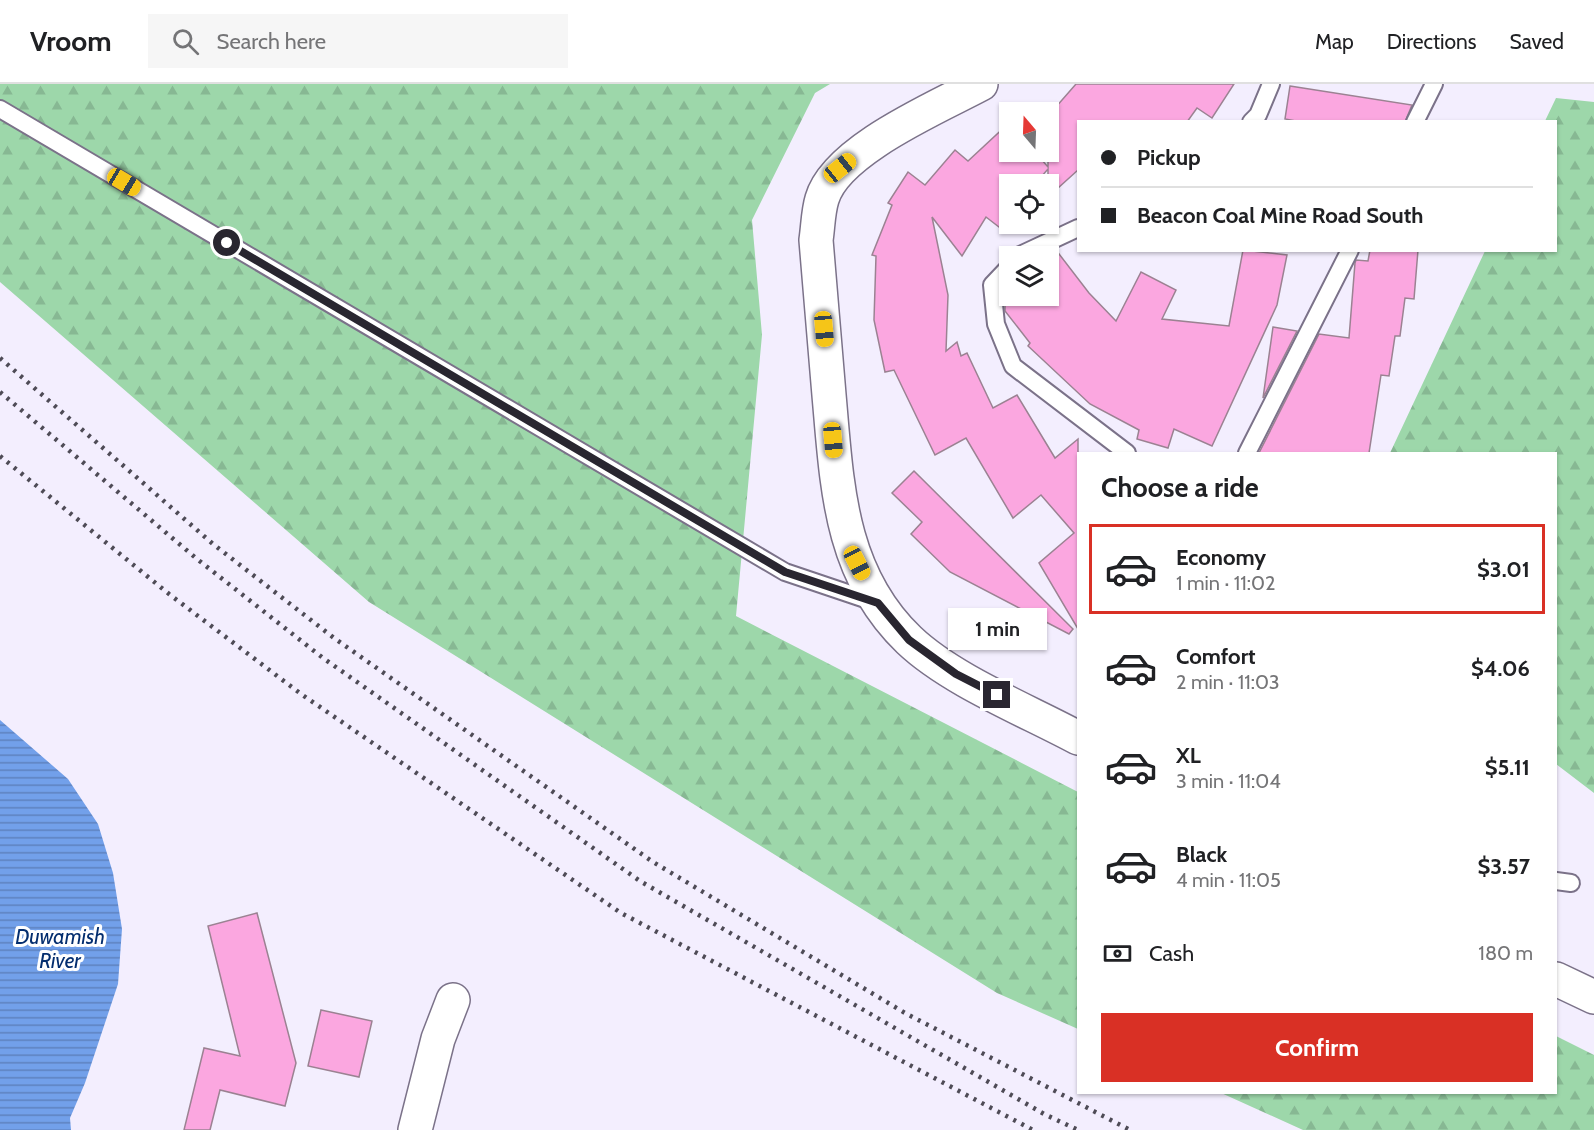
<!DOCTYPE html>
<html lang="en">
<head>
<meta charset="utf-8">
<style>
	:root { --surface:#fff; --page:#f6f6f6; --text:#202124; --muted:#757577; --line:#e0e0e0; --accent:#d93025 }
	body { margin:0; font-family:Cabin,sans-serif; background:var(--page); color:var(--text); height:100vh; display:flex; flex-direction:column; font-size:22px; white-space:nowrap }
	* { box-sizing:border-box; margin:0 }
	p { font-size:20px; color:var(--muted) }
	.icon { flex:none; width:33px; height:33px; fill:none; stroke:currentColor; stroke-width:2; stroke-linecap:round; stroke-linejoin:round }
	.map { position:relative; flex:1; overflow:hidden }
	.drawer { position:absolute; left:1077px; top:368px; width:480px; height:642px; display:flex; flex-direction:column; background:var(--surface); border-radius:0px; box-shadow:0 2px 4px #0004 }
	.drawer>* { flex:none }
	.banner { position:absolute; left:1077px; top:36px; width:480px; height:132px; border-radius:0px; box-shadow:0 2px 4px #0004; display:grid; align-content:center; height:132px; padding:0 24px; background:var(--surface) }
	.needle { width:39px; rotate:341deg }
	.fabs { position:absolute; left:999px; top:18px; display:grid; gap:12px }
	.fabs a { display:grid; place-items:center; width:60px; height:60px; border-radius:0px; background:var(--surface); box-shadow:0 2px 4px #0004; font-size:30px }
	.end { position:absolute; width:27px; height:27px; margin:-14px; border:8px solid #292630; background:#fff; box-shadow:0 0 0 3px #fff }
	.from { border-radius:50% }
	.bubble { position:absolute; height:42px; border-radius:0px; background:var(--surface); box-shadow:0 2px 4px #0004; font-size:20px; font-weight:700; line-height:42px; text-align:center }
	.car { position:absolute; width:18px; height:36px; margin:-18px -9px; border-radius:8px; box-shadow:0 0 4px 2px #0007; background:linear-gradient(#f5c518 24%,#345 0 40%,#f5c518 0 76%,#345 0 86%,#f5c518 0) }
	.banner b { display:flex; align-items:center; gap:21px; height:57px; font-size:22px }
	.banner b+b { border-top:2px solid var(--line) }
	.banner i { width:15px; height:15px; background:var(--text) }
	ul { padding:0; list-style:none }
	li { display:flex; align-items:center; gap:18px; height:90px; margin:0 12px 9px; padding:0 12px; border:3px solid transparent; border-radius:0px }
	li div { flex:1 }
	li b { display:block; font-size:22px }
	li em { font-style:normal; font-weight:700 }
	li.active { border-color:var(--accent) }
	li>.icon { width:54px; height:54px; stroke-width:1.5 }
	h2 { padding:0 24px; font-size:27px; line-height:72px }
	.pay { display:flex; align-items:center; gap:15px; height:66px; padding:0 24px; font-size:22px }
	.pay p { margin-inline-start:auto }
	.action { display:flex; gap:12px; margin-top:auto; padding:12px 24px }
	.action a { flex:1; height:69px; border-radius:0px; background:var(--accent); color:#fff; font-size:24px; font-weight:700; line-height:69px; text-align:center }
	header { display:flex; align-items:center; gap:36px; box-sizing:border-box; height:84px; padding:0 30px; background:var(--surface); border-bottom:2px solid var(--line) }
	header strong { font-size:28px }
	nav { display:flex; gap:33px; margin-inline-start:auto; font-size:21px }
	.search { width:420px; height:54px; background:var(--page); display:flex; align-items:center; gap:15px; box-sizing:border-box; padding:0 21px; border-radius:0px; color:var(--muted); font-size:22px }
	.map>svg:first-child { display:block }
</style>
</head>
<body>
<header>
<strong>Vroom</strong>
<div class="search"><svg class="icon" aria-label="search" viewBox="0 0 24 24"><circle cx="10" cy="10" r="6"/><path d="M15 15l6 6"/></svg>Search here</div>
<nav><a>Map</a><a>Directions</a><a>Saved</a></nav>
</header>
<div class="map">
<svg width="1594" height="1046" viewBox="0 0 1594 1046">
	<defs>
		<pattern id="forest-firs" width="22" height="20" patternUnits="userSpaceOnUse" patternTransform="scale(1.5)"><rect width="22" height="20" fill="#9dd7aa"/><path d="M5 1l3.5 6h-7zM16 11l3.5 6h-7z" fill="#87b893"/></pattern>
		<pattern id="water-rules" width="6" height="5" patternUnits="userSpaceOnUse" patternTransform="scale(1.5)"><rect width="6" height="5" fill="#72a0ea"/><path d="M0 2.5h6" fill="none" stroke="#5e82be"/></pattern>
	</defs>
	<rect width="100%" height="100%" fill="#f3eefe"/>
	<!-- forest -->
	<g fill="url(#forest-firs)">
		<polygon points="0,0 830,0 815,9 752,136 762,251 736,532 1078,708 1078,945 997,909 369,518 0,198"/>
		<polygon points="1556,14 1594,18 1594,709 1556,680 1556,369 1390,369 1485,167 1556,166 1556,38 1545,37"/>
		<polygon points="1556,952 1594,971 1594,1046 1303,1046 1219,1008 1556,1008"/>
	</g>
	<!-- water -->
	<polygon fill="url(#water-rules)" points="0,636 68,695 98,740 113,789 122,845 118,900 85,999 70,1034 71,1046 0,1046"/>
	<!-- building -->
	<g fill="#fba7e0" stroke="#9b8292" stroke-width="1.5">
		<polygon points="1076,0 1234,0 1212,34 1197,24 1187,38 1078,38 1078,86 1048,113 1048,85 1035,100 1010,100 1010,131 999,143 986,133 962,172 932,133 948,211 946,267 957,258 961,272 967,269 993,324 1017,311 1055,374 1078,355 1078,545 1039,479 1074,449 1041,411 1013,434 966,354 935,371 894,286 885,288 874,236 876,172 872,171 892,121 888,119 908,88 925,101 955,66 968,77 1009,39 1010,68 1035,68 1048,83 1048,32"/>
		<polygon points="1290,2 1412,21 1405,38 1301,38 1285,35"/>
		<polygon points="1056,166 1089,209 1116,237 1141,188 1176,206 1162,235 1229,242 1243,166 1287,171 1277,221 1212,362 1174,345 1168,364 1137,355 1139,346 1090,320 1028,262 1030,259 1005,227 1005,220 1016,212 1048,212 1048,169"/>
		<polygon points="1370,166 1418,166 1414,215 1405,214 1400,252 1395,252 1389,292 1381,291 1369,369 1259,369 1319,250 1349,254 1355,179 1356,176 1368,177"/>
		<polygon points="1273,243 1297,247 1263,314"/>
		<polygon points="914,387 1073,545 1069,550 950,488 911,450 922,438 892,409"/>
		<polygon points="257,829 296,979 285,1022 220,1006 210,1046 184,1046 204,964 240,972 208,842"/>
		<polygon points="321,926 372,937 359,993 308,982"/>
	</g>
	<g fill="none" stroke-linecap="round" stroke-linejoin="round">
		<!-- lane casing -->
		<g stroke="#7b7289" stroke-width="20">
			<g id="lane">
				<polyline points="0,25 785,488 874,518"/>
				<polyline points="1251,38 1258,31 1271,0"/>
				<polyline points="1415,38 1434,0"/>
				<polyline points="1018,172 1078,144"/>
				<polyline points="1010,182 992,201 996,240 1013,282 1127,369"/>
				<polyline points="1247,369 1350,166"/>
				<polyline points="1556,797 1571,799"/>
			</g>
		</g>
		<!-- street casing -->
		<g stroke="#7b7289" stroke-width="36">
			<g id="street">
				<path d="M981 0C938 23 836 66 822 115 818 128 818 143 816 156 820 208 825 259 829 311 837 400 839 489 909 556 951 596 1026 626 1078 654"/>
				<polyline points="1556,895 1594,913"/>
				<polyline points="415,1046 438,955 453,916"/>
			</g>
		</g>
		<!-- lane -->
		<use href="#lane" stroke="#fff" stroke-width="16"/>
		<!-- street -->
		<use href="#street" stroke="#fff" stroke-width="33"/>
		<!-- rail -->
		<g stroke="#4e4b56" stroke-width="4.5" stroke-dasharray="3 6" stroke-linecap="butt">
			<polyline points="0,274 213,460 334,554 653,778 905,929 1130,1046"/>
			<polyline points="0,308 197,475 323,574 640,797 1044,1030 1078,1046"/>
			<polyline points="0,372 169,510 301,610 621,829 1033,1046"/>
		</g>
	</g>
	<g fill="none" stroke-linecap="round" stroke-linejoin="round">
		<!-- route -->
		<polyline stroke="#292630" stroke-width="8" points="227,159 785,488 878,519 909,556 956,590 997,611"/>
	</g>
	<g text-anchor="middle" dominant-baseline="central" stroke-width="6" stroke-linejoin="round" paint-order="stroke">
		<!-- water labels -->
		<g font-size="21" font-style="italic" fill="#042e6f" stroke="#fff">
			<text x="60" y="852">Duwamish<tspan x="60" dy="24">River</tspan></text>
		</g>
	</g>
</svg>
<div class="fabs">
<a><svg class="needle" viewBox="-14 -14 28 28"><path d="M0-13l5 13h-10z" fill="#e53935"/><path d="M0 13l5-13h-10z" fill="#757577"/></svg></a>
<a><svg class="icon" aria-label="locate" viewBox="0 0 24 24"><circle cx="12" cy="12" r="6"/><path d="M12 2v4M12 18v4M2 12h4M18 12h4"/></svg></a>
<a><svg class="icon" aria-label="layers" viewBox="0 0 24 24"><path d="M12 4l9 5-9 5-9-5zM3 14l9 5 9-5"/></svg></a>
</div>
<i class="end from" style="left:227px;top:159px"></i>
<i class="end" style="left:997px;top:611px"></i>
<div class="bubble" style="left:948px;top:524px;width:99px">1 min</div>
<i class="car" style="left:840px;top:84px;rotate:51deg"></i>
<i class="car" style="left:124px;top:98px;rotate:121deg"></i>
<i class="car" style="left:824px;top:245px;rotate:175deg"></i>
<i class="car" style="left:833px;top:356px;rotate:175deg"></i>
<i class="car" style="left:857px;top:479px;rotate:153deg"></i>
<div class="banner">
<b><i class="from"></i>Pickup</b>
<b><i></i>Beacon Coal Mine Road South</b>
</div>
<section class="drawer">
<h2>Choose a ride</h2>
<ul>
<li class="active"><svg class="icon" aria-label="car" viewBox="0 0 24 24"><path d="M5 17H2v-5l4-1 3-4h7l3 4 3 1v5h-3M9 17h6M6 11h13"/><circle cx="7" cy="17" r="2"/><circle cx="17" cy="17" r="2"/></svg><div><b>Economy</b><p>1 min · 11:02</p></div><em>$3.01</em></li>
<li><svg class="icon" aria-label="car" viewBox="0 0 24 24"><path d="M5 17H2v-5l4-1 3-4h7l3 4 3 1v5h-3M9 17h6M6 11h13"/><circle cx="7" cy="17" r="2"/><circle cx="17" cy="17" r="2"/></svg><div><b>Comfort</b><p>2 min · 11:03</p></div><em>$4.06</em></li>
<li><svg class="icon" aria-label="car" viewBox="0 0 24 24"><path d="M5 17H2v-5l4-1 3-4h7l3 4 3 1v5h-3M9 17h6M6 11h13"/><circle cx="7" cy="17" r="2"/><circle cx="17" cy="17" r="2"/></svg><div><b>XL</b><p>3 min · 11:04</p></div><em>$5.11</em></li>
<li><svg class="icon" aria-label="car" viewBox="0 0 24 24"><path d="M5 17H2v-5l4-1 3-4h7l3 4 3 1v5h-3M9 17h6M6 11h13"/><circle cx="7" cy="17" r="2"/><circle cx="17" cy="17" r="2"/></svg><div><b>Black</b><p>4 min · 11:05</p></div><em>$3.57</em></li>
</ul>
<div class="pay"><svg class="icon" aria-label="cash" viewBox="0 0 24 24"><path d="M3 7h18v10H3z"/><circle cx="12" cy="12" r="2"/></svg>Cash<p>180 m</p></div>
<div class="action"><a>Confirm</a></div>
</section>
</div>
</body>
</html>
